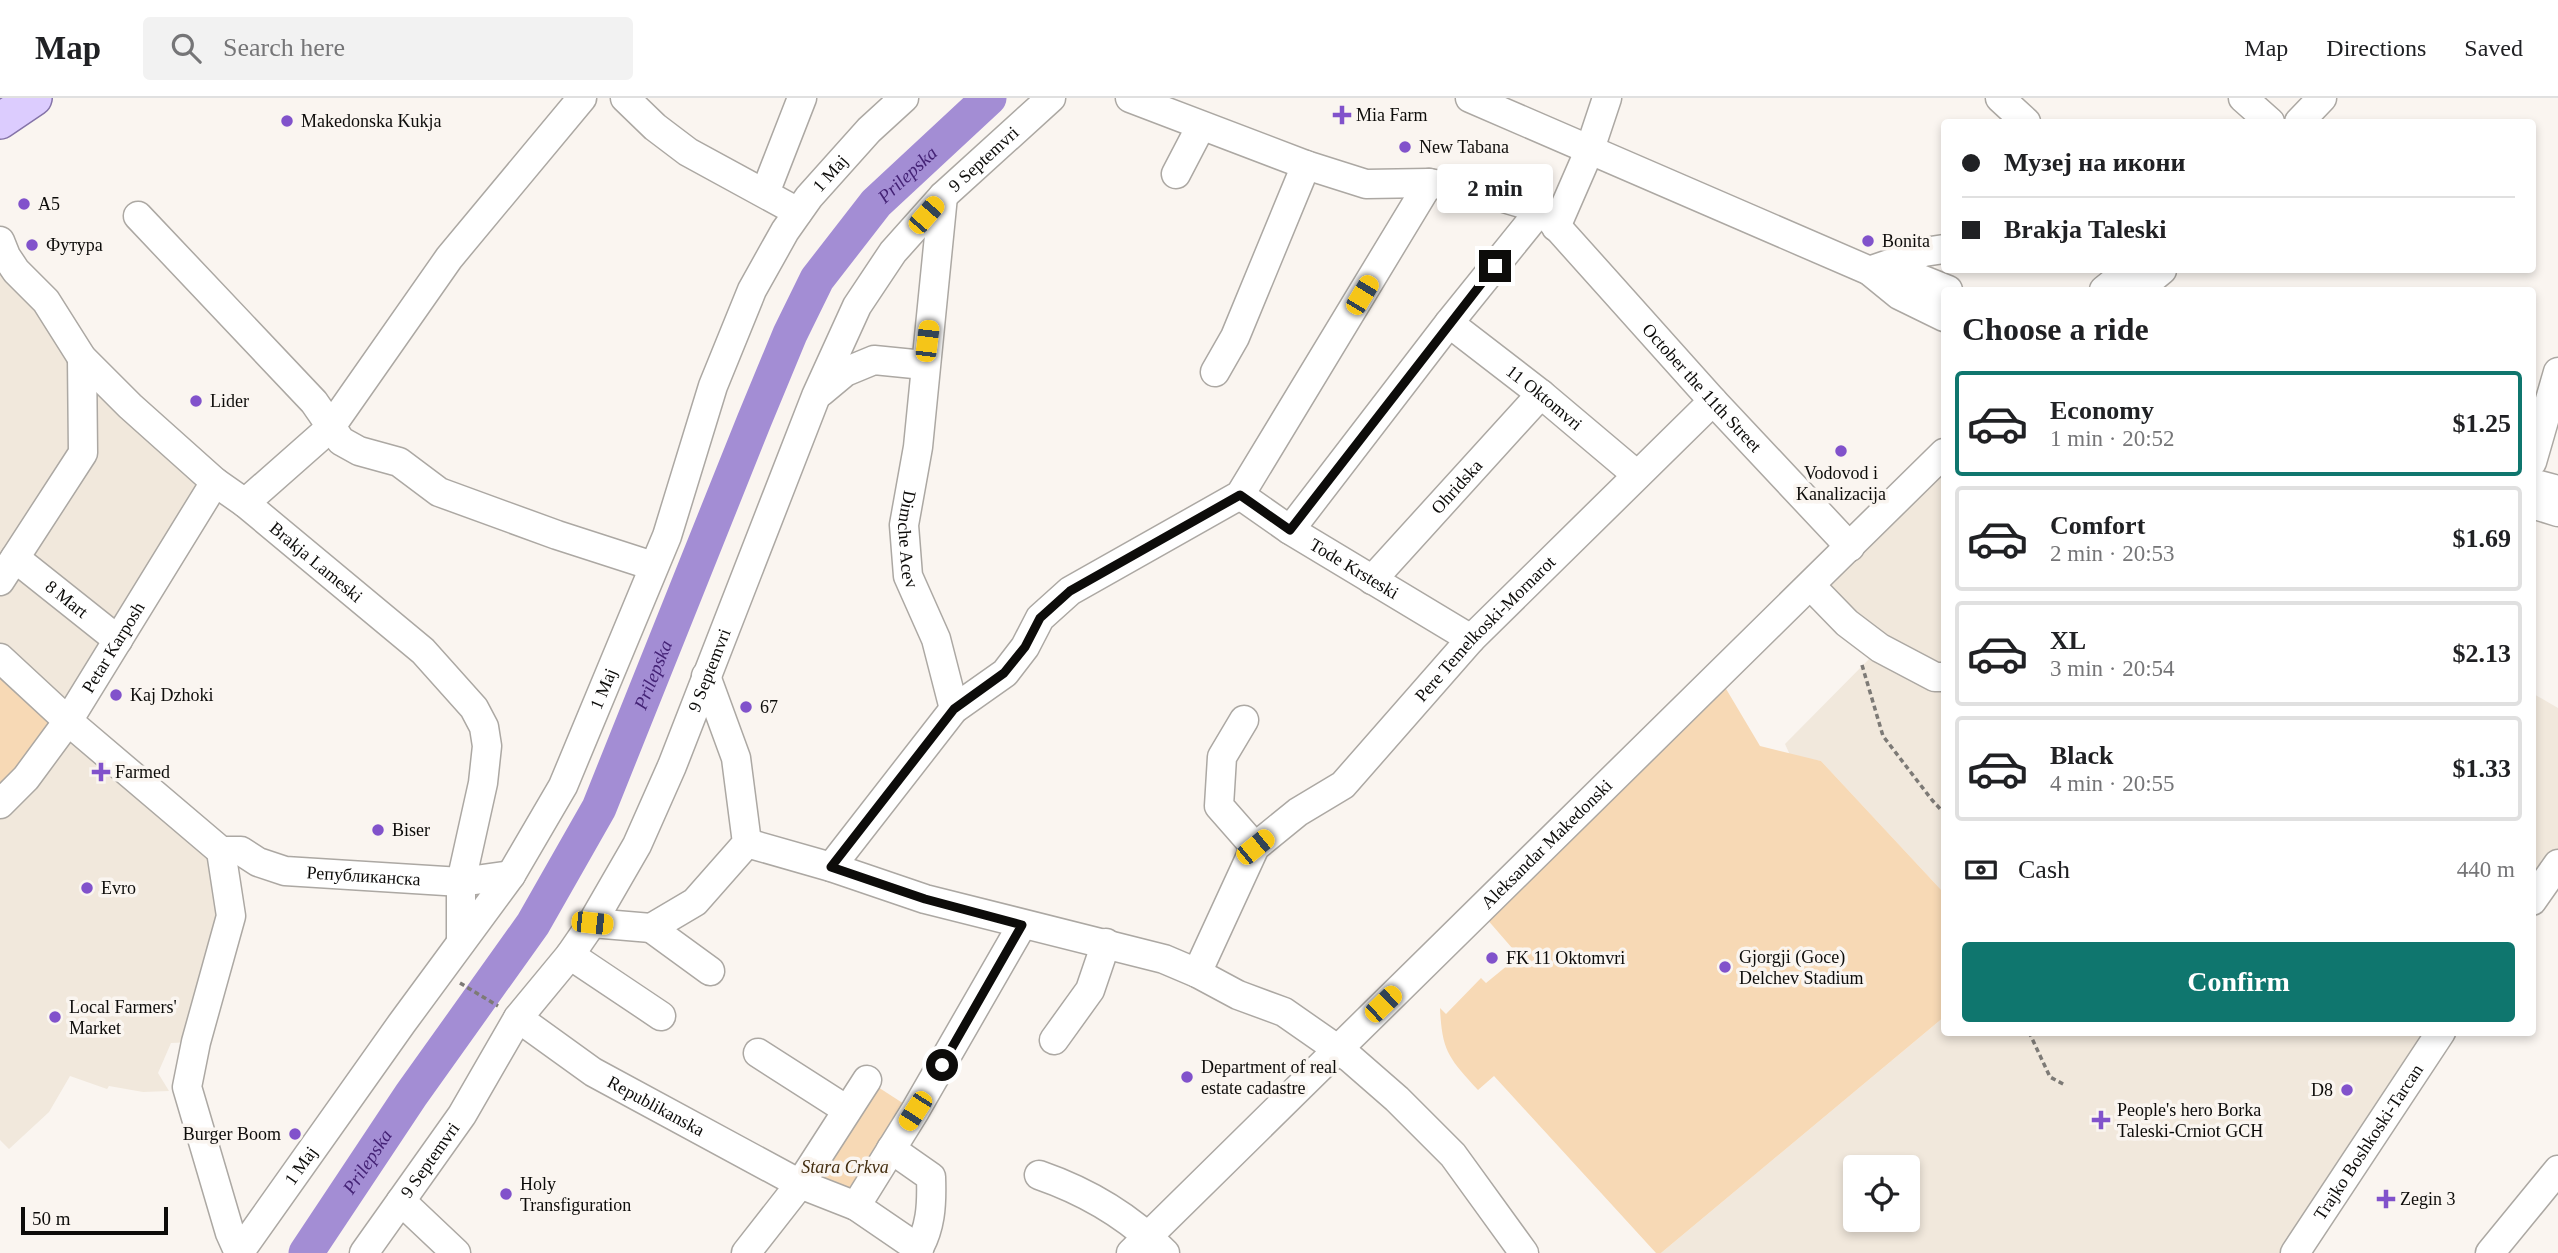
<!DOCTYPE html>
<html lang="en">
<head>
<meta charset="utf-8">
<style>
	:root { --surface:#fff; --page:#f2f2f2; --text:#202124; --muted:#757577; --line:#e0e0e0; --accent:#0f766e }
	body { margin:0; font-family:Georgia,serif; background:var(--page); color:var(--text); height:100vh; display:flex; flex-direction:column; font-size:26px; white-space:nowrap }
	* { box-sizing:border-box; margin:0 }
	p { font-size:23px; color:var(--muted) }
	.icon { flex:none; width:38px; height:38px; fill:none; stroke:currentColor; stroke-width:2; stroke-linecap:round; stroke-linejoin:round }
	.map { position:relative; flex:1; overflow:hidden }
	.details { position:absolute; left:1941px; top:189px; width:595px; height:749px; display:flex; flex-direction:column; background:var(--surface); border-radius:7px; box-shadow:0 4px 10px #0003 }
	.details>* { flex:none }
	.banner { position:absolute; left:1941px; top:21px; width:595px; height:154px; border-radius:7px; box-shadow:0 4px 10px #0003; display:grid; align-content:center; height:154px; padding:0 21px; background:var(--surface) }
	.fabs { position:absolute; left:1843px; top:1057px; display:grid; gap:14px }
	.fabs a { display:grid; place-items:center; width:77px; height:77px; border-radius:7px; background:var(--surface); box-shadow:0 4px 10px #0003; font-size:35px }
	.scale { position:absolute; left:21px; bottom:18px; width:147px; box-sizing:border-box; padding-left:7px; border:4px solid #0d0c0a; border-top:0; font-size:19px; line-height:24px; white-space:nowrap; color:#0d0c0a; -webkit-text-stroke:5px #faf5f0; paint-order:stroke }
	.end { position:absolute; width:32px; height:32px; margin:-16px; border:9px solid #0d0c0a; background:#fff; box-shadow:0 0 0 4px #fff }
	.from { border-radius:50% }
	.bubble { position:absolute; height:49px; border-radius:7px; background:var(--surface); box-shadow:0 4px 10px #0003; font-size:23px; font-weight:800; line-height:49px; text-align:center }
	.car { position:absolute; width:21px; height:42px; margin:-21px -10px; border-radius:9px; box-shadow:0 0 5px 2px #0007; background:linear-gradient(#f5c518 24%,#345 0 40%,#f5c518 0 76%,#345 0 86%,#f5c518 0) }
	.banner b { display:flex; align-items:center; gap:24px; height:66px; font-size:26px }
	.banner b+b { border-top:2px solid var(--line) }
	.banner i { width:18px; height:18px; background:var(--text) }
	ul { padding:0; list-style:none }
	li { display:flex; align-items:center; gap:21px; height:105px; margin:0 14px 10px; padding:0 7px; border:4px solid var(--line); border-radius:7px }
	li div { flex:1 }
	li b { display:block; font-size:26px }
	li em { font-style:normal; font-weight:800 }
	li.active { border-color:var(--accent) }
	li>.icon { width:63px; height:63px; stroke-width:1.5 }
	h2 { padding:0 21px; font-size:32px; line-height:84px }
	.pay { display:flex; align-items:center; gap:18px; height:77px; padding:0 21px; font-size:26px }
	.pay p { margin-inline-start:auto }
	.action { display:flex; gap:14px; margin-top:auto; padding:14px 21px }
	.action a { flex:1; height:80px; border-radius:7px; background:var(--accent); color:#fff; font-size:28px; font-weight:800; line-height:80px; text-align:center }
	header { display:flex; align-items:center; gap:42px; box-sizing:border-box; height:98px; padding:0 35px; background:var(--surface); border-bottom:2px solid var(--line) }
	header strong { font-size:33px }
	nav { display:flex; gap:38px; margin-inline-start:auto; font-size:24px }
	.search { width:490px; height:63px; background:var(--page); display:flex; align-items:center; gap:18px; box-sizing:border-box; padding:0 24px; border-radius:7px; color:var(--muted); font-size:26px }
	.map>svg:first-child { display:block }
</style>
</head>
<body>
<header>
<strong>Map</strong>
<div class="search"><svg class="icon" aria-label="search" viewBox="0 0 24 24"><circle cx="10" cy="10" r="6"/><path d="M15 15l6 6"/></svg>Search here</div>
<nav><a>Map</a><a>Directions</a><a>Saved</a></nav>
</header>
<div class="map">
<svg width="2558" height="1155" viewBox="0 0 2558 1155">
	<rect width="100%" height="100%" fill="#faf5f0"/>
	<!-- built -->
	<g fill="#f1e8dc" fill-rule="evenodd">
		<polygon points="0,143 6,158 215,384 68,623 221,753 229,797 196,944 171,945 158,975 169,993 143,994 109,988 107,991 70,978 49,1014 9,1051 0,1042"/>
		<polygon points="1944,355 1944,795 1821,663 1790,657 1785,646 1880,550 1811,488"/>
		<polygon points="2532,595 2558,610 2558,766 2532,803"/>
		<path d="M1944 919V934L2441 935 2295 1155H1661ZM1855 1069H1908V1122H1855Z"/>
	</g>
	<!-- green -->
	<g fill="#f7d9b5">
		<polygon points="0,560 68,623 0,706"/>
		<path d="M1719 579 1760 648 1821 663 1944 795V919L1661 1155H1656L1494 978 1478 992C1449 960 1442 954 1440 910L1446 916 1481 880 1486 885 1519 858 1479 812Z"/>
		<polygon points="867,982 915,1013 856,1108 800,1086"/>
	</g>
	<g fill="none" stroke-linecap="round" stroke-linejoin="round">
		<!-- river -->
		<path stroke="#a38dd4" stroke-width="35" id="s1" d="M306 1155 411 997 533 826 599 710 754 323 790 236 817 181 876 105 989 0"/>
		<!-- minor casing -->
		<g stroke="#aca8a3" stroke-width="31">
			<g id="minor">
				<polyline points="625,0 655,29 688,54 798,114"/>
				<path id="s2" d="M1130 0 1306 67 1366 86 1429 85 1487 95 1541 111 1713 303 1850 449"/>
				<polyline points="1470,0 1870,173 1918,180 1948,192"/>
				<polyline points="2000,0 2026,24"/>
				<polyline points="2243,0 2270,24"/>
				<polyline points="2299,24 2322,0"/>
				<polyline points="1176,76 1201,28"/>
				<polyline points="765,95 802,0"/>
				<path id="s3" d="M943 98 918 349 904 427 908 478 936 541 954 611"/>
				<polyline points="138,118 314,304 341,343 359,353 399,364 439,394 557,437 653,468"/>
				<polyline points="1556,129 1590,51 1607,0"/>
				<path id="s4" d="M0 143 6 158 16 173 46 203 82 260 130 308 215 384 245 405 423 553 474 610 484 629 487 648 483 685 461 784V844"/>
				<polyline points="1872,172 1924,154 1944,151"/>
				<polyline points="1872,175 1899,197 1944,219"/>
				<polyline points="2104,192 2129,172"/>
				<polyline points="2138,192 2162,172"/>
				<path id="s5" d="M1449 225 1541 296 1637 377"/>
				<polyline points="1215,274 1235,239 1306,67"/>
				<polyline points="821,294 845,274 874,262 924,267"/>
				<polyline points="2532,364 2558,274"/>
				<polyline points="2532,385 2558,392"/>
				<path id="s6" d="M1240 397 1290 432 1471 541"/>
				<polyline points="245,405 330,330 449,160 582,0"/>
				<polyline points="2532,406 2558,414"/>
				<polyline points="1290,432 1449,225 1541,111"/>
				<path id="s7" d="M15 460 118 542"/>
				<path id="s8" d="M1372 482 1541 296"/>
				<polyline points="0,483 83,355 82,260"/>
				<polyline points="1811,488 1847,525 1880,550 1935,579 1944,579"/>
				<path id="s9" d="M0 560 68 623 221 753H241L258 764 285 773 461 784 511 777"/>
				<polyline points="1244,622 1222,659 1219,708 1255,749"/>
				<path id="s10" d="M0 706 26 680 68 623 215 384"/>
				<polyline points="747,745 831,769 925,801 1164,861 1197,875 1238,897 1284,914 1350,960 1397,1001 1453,1057 1524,1155"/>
				<polyline points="221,753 231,818 196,944 187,989 230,1135 239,1155"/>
				<polyline points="831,769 954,611 1005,575 1025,549 1040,520 1070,493 1240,397 1429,85"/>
				<polyline points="2532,803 2558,766"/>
				<polyline points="592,825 651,830 695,804 747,745 736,660 706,578"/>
				<polyline points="651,830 710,873"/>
				<polyline points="570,857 661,918"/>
				<path id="s11" d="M1197 875 1255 749 1298 714 1343 687 1471 541 1713 303"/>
				<path id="s12" d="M518 920 593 974 800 1086 856 1108 919 1151"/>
				<polyline points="1054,942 1090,892 1106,845"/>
				<polyline points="758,955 847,1012"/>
				<path d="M891 1051 931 1079C932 1107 931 1131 916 1155"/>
				<path d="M1039 1077C1088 1094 1129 1118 1165 1155"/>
				<polyline points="401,1103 456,1155"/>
				<polyline points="856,1108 915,1013 1022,827"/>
				<path id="s13" d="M239 1155 402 925 511 777 563 688 667 438 713 288 752 192 785 133 809 99 869 32 904 0"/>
				<path id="s14" d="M364 1155 462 1017 518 920 570 857 592 825 637 747 672 668 816 298 857 208 893 154 943 98 1051 0"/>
				<polyline points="746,1155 800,1086 867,982"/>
				<path id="s15" d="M1131 1155 1944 355"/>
				<path id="s16" d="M2295 1155 2441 934"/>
				<polyline points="2490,1155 2558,1072"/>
			</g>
		</g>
		<!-- major casing -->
		<g stroke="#8473a8" stroke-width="38">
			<polyline id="major" points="0,23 34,0"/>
		</g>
		<!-- path -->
		<g stroke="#7d7a76" stroke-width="3.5" stroke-dasharray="5 3.5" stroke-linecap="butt">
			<polyline points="1862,567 1883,638 1932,702 1944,715"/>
			<polyline points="460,885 498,908"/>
			<polyline points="2029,934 2050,979 2065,987"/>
		</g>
		<!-- minor -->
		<use href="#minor" stroke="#fff" stroke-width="28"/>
		<!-- major -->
		<use href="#major" stroke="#dcccfe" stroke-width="35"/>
	</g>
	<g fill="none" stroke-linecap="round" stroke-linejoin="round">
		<!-- route -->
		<polyline stroke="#0d0c0a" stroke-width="9" points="942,967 1022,827 925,801 831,769 954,611 1004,575 1025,549 1040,520 1070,493 1240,397 1290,432 1495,168"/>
	</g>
	<!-- markers -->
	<g fill="#8152cb" stroke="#faf5f0" stroke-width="2.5">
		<path d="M1338.5 6.5h7v7h7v7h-7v7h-7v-7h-7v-7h7z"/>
		<circle cx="287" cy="23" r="7"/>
		<circle cx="1405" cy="49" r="7"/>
		<circle cx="24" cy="106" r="7"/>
		<circle cx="1868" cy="143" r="7"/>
		<circle cx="32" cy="147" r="7"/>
		<circle cx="196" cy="303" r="7"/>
		<circle cx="1841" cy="353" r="7"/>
		<circle cx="116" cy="597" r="7"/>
		<circle cx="746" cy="609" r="7"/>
		<path d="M97.5 663.5h7v7h7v7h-7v7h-7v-7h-7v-7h7z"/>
		<circle cx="378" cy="732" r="7"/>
		<circle cx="87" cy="790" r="7"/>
		<circle cx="1492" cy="860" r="7"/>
		<circle cx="1725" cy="869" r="7"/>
		<circle cx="55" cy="919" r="7"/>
		<circle cx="1187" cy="979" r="7"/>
		<circle cx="2347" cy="992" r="7"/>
		<path d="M2097.5 1011.5h7v7h7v7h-7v7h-7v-7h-7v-7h7z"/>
		<circle cx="295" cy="1036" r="7"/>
		<circle cx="506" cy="1096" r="7"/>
		<path d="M2382.5 1090.5h7v7h7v7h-7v7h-7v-7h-7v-7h7z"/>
	</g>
	<g text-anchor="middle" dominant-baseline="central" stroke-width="7" stroke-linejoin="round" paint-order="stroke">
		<!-- poi labels -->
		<g font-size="18" fill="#0d0c0a" stroke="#faf5f0" text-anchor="start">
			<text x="1356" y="17">Mia Farm</text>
			<text x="301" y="23">Makedonska Kukja</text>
			<text x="1419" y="49">New Tabana</text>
			<text x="38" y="106">A5</text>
			<text x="1882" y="143">Bonita</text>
			<text x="46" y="147">Футура</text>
			<text x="210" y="303">Lider</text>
			<text x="1841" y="375" text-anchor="middle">Vodovod i<tspan x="1841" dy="21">Kanalizacija</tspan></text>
			<text x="130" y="597">Kaj Dzhoki</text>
			<text x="760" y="609">67</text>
			<text x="115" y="674">Farmed</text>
			<text x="392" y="732">Biser</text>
			<text x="101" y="790">Evro</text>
			<text x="1739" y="859">Gjorgji (Goce)<tspan x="1739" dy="21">Delchev Stadium</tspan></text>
			<text x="1506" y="860">FK 11 Oktomvri</text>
			<text x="69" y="909">Local Farmers'<tspan x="69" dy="21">Market</tspan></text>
			<text x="1201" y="969">Department of real<tspan x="1201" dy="21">estate cadastre</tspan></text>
			<text x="2333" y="992" text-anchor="end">D8</text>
			<text x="2117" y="1012">People's hero Borka<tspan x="2117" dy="21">Taleski-Crniot GCH</tspan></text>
			<text x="281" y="1036" text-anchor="end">Burger Boom</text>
			<text x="520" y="1086">Holy<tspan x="520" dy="21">Transfiguration</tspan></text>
			<text x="2400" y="1101">Zegin 3</text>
		</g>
		<!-- street labels -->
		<g font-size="18" fill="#0d0c0a" stroke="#faf5f0">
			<text stroke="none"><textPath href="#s14" startOffset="1269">9 Septemvri</textPath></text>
			<text stroke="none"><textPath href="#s13" startOffset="1241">1 Maj</textPath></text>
			<text stroke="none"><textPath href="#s2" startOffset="670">October the 11th Street</textPath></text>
			<text stroke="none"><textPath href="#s5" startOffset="121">11 Oktomvri</textPath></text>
			<text stroke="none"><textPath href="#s8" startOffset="126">Ohridska</textPath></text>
			<text stroke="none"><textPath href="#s3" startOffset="346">Dimche Acev</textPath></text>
			<text stroke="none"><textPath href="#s4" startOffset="455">Brakja Lameski</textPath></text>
			<text stroke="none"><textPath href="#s6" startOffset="136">Tode Krsteski</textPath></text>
			<text stroke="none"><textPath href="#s7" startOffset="66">8 Mart</textPath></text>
			<text stroke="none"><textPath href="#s11" startOffset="458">Pere Temelkoski-Mornarot</textPath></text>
			<text stroke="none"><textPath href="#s10" startOffset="194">Petar Karposh</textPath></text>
			<text stroke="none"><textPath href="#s14" startOffset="681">9 Septemvri</textPath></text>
			<text stroke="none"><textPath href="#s13" startOffset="674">1 Maj</textPath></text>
			<text stroke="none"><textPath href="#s15" startOffset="583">Aleksandar Makedonski</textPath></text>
			<text stroke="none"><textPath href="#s9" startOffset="441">Републиканска</textPath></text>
			<text stroke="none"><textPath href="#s12" startOffset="164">Republikanska</textPath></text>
			<text stroke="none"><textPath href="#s16" startOffset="133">Trajko Boshkoski-Tarcan</textPath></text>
			<text stroke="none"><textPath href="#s14" startOffset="114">9 Septemvri</textPath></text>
			<text stroke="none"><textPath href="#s13" startOffset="107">1 Maj</textPath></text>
		</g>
		<!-- park labels -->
		<g font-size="18" font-style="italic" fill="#422c0e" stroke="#faf5f0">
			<text x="845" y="1069">Stara Crkva</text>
		</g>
		<!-- water labels -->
		<g font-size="19" font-style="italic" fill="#442275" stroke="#faf5f0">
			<text stroke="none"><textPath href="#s1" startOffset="1244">Prilepska</textPath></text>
			<text stroke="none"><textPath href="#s1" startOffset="677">Prilepska</textPath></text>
			<text stroke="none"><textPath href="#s1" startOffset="110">Prilepska</textPath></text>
		</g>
	</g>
</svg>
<div class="fabs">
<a><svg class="icon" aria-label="locate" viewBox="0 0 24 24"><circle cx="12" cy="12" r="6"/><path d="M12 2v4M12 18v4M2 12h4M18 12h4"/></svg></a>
</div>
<div class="scale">50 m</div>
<i class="end from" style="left:942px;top:967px"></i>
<i class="end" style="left:1495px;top:168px"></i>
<div class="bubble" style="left:1437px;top:66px;width:116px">2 min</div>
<i class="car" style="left:926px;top:117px;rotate:41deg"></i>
<i class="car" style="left:1362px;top:197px;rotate:31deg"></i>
<i class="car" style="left:927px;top:243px;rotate:7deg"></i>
<i class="car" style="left:1255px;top:749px;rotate:51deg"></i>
<i class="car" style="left:592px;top:825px;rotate:96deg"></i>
<i class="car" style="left:1383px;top:906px;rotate:46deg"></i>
<i class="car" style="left:915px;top:1013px;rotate:213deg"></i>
<div class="banner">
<b><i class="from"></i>Музеј на икони</b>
<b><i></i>Brakja Taleski</b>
</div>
<section class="details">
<h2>Choose a ride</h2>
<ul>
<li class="active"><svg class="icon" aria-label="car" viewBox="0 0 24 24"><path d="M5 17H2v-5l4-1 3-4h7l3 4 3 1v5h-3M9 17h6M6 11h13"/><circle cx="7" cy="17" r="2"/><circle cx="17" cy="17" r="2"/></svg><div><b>Economy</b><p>1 min · 20:52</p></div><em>$1.25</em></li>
<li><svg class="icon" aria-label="car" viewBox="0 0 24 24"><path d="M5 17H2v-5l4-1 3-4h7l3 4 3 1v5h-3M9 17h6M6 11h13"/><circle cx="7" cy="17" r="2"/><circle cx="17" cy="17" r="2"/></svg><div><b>Comfort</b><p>2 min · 20:53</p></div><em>$1.69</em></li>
<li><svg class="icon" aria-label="car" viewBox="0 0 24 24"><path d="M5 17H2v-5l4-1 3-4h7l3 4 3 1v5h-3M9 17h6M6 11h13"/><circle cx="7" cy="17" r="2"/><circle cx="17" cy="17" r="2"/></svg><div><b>XL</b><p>3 min · 20:54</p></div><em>$2.13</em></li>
<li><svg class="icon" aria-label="car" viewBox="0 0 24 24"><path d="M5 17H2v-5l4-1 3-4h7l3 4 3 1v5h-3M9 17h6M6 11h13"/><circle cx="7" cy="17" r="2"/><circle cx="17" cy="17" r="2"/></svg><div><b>Black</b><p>4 min · 20:55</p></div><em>$1.33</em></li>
</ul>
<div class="pay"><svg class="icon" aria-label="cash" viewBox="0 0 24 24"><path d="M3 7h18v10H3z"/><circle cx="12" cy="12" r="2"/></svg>Cash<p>440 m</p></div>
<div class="action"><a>Confirm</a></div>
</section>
</div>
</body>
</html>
